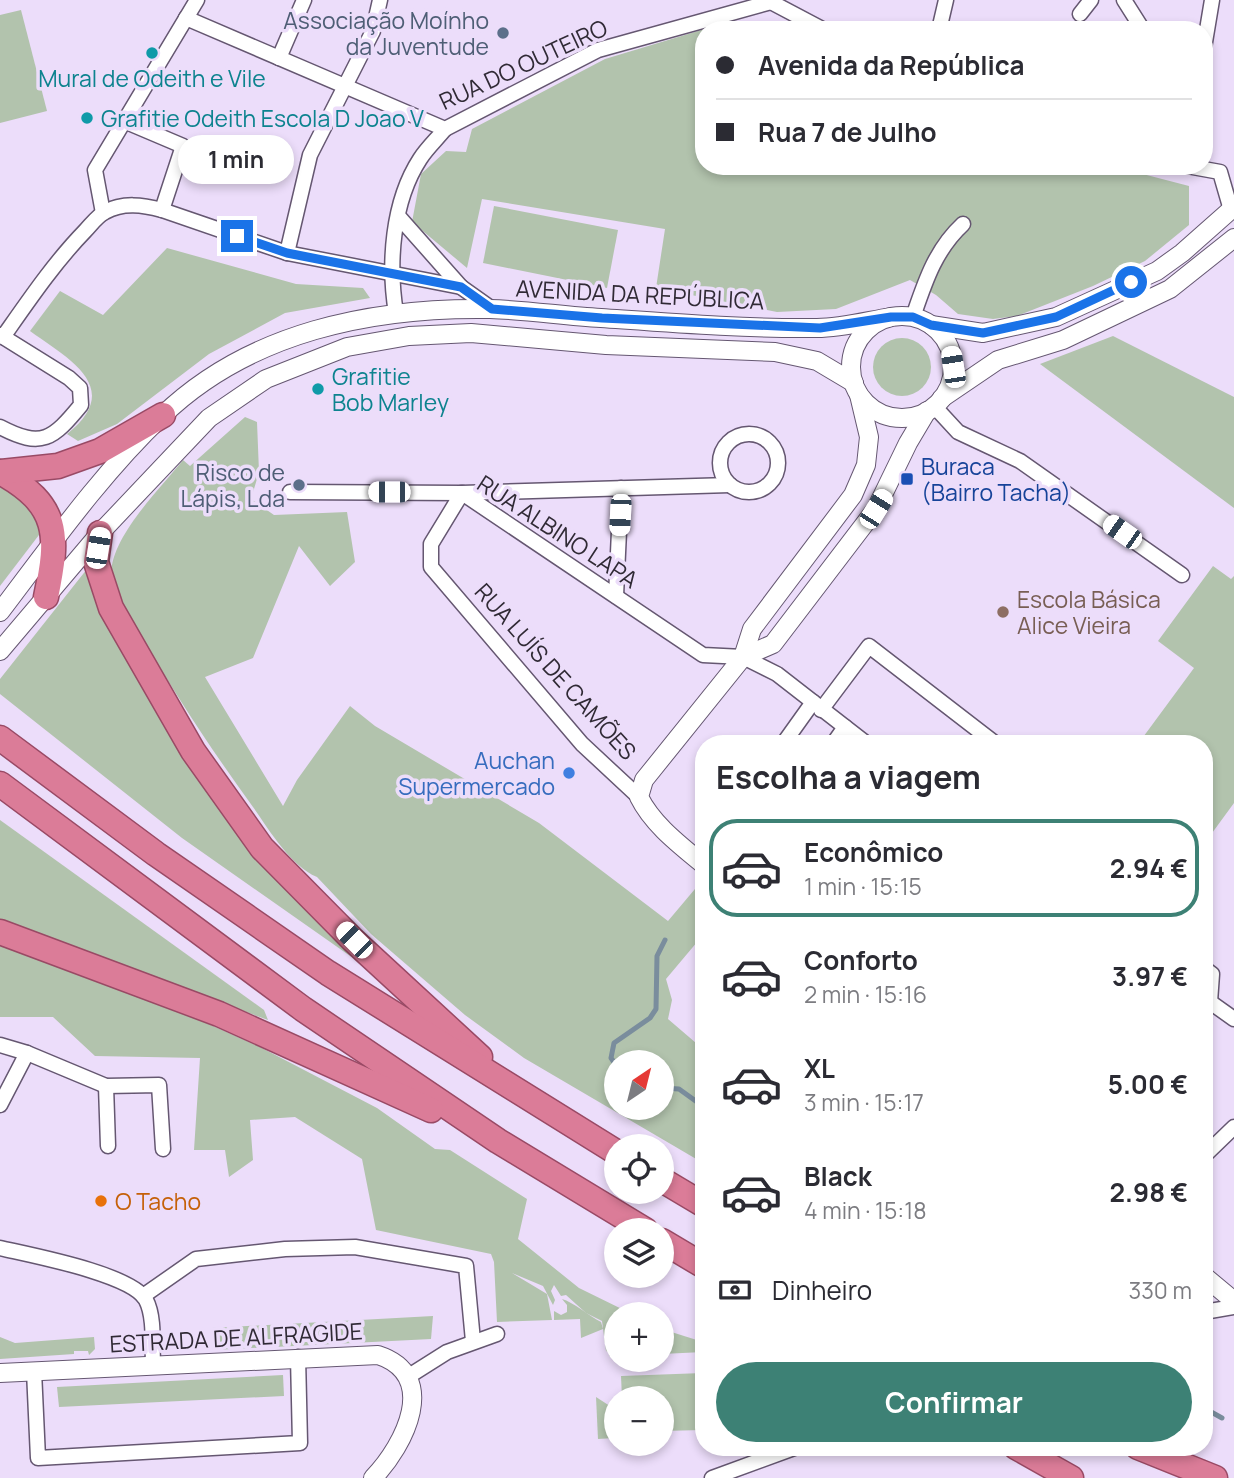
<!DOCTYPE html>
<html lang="pt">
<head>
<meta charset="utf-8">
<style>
	:root { --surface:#fff; --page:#f7f7f7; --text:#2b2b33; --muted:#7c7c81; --line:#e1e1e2; --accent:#3d8175 }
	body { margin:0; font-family:Manrope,sans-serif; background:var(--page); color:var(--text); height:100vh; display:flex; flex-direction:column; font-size:26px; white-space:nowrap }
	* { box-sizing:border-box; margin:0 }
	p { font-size:23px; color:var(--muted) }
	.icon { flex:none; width:38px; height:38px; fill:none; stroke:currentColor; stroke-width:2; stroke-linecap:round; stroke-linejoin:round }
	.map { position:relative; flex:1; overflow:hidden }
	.details { position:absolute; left:695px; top:735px; width:518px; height:721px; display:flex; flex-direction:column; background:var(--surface); border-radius:28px; box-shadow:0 4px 10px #0003 }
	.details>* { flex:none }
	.guide { position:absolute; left:695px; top:21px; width:518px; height:154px; border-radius:28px; box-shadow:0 4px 10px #0003; display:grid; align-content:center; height:154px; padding:0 21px; background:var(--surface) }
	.needle { width:46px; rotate:35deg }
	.fabs { position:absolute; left:604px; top:1050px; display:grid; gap:14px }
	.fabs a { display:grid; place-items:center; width:70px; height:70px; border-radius:50%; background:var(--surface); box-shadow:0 4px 10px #0003; font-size:35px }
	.end { position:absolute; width:32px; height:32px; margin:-16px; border:9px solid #1a73e8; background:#fff; box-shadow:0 0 0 4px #fff }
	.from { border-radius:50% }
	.bubble { position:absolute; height:49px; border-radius:24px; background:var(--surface); box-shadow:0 4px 10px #0003; font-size:23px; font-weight:700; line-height:49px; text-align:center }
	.car { position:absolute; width:21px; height:42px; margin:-21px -10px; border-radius:9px; box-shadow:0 0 5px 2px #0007; background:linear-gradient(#fff 24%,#345 0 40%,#fff 0 76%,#345 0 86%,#fff 0) }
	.guide b { display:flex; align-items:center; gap:24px; height:66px; font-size:26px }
	.guide b+b { border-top:2px solid var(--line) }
	.guide i { width:18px; height:18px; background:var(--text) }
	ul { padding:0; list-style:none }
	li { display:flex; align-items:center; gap:21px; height:98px; margin:0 14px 10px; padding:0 7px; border:4px solid transparent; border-radius:28px }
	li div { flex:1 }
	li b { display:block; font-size:26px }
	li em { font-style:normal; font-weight:700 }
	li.active { border-color:var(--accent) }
	li>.icon { width:63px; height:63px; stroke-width:1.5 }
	h2 { padding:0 21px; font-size:32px; line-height:84px }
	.pay { display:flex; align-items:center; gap:18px; height:77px; padding:0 21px; font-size:26px }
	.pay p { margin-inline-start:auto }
	.button { display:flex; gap:14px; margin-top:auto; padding:14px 21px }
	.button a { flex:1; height:80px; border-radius:42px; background:var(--accent); color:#fff; font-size:28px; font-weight:700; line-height:80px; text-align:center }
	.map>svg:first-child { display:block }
</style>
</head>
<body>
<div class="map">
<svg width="1234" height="1478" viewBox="0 0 1234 1478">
	<rect width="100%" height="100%" fill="#ecddfa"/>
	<!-- green -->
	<g fill="#b2c3ad" fill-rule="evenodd">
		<polygon points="21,10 47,111 0,123 0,15"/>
		<polygon points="718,25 728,30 704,30 704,166 1112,166 1189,186 1189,225 1145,261 1093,286 1017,316 993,319 958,314 936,295 910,280 836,309 777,312 656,288 665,229 482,199 467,268 412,222 421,174 446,151 466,152 472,129 605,59"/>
		<polygon points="494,206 618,230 607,288 483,263"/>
		<path d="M167 248 296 284 363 288 370 298 285 313 209 354 117 424 78 441 67 434C125 388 69 359 30 331L60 291 103 315Z"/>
		<polygon points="1113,336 1234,397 1234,508 1040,364"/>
		<circle cx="902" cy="367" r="29"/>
		<path d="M245 417 257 422 259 472 251 499 274 515 347 512 355 562 330 586 299 546 253 658 205 677 283 806 297 780 350 706 375 726 539 823 668 921 700 883 703 886V935L666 979 672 1000 668 1019 703 1049V1163L524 1058 465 1015 371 934 317 877C290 865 270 831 253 807 213 752 177 697 142 638 133 621 116 600 112 581 104 543 161 488 183 460L190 466ZM616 1062H662V1108H616Z"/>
		<polygon points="0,482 26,497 42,531 0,586"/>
		<polygon points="1213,566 1231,579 1234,576 1234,803 1204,844 1204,744 1138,744 1194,668 1158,641"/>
		<polygon points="87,569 105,623 352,951 353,958 182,838 0,694 0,679"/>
		<polygon points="0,820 264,1010 268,1020 0,922"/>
		<polygon points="0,944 153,999 260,1047 377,1108 435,1149 450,1150 527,1199 518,1239 579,1288 632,1314 616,1314 616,1357 609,1356 609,1352 606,1351 602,1321 586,1313 566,1295 561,1296 554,1285 551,1291 555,1300 553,1305 543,1286 512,1273 547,1294 552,1320 497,1322 494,1262 491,1254 376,1230 362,1159 295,1117 250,1120 253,1160 229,1177 225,1150 194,1150 200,1058 95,1056 53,1017 0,1017"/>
		<path d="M562 1299C573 1302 588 1315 601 1322L603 1329 581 1338 580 1319 554 1320V1311L561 1315 567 1312V1305Z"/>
		<polygon points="433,1316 431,1339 213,1350 212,1328"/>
		<polygon points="662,1329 703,1342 703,1352 662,1354"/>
		<polygon points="0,1337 15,1343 94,1337 95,1349 89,1355 88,1351 74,1351 74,1354 0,1359"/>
		<polygon points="703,1373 703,1430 662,1431 662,1398 622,1398 621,1376"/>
		<polygon points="283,1375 284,1396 59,1407 57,1387"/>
		<polygon points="596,1397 613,1408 614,1438 598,1439"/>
	</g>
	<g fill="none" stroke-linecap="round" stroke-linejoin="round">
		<!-- stream -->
		<g stroke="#7a8d9d" stroke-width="5">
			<polyline points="616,1065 611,1058 614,1043 650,1018 656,1009 657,956 665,940"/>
			<polyline points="662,1088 679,1089 704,1107"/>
			<polyline points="1204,1408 1222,1418"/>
		</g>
		<!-- minor casing -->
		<g stroke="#655771" stroke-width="17">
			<g id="minor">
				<polyline points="1124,0 1143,30"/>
				<polyline points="771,2 824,30"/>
				<polyline points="1080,14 1091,0"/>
				<polyline points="186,18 445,129 598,50 771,2"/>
				<polyline points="939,30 946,0"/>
				<polyline points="1204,48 1212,0"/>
				<polyline points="279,58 304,0"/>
				<polyline points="124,121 183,146 162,210"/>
				<polyline points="1187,166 1220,172 1231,210"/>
				<polyline points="103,213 95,170 197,0"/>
				<polyline points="399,217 461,287"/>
				<polyline points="287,253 310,155 373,31 380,0"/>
				<path d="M396 313C388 264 392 202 420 159 427 148 437 139 445 129"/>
				<path d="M913 317C925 282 935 250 963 224"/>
				<path d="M0 335 69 378 80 388 81 405C53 439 42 449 0 427"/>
				<path d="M3 337C29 300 54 263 85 231 91 225 97 216 105 212 123 202 143 205 162 210L287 253 461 287 492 309"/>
				<polyline points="934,406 958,432 1020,461 1182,575"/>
				<circle cx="749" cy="463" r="29"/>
				<polyline points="290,492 462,493 703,655 743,657 777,674 867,744"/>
				<polyline points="616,596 621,488"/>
				<polyline points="821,710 869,646 996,744"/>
				<polyline points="783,744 813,702"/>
				<polyline points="833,744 845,727"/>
				<polyline points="639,797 582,744 431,567 431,544 462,493 730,485"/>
				<polyline points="1204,968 1212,974 1210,1002"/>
				<polyline points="1204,1003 1210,1002 1234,1019"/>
				<polyline points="0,1045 27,1053 106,1086 159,1085 163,1149"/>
				<polyline points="106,1086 108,1146"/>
				<polyline points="0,1105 27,1053"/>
				<polyline points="1204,1156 1234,1127"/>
				<path d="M0 1248C30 1255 132 1274 146 1300 155 1317 152 1346 153 1365"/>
				<polyline points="143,1296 196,1259 285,1249 355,1247 466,1266 473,1341"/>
				<polyline points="1204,1312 1234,1307"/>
				<polyline points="34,1371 38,1458 300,1443 298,1357"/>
				<polyline points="409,1376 447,1352 497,1334"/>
				<polyline points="712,1478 797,1447"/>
			</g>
		</g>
		<!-- tertiary casing -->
		<g stroke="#655771" stroke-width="20">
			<g id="tertiary">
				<circle cx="902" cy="367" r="51"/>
				<polyline points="931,325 983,333 1056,317 1157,271 1182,253 1234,207"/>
				<polyline points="942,398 998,360 1063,340 1170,289 1234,238"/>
				<path d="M0 612C51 545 101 474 162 416 249 332 372 307 490 309 527 310 564 316 601 318 672 323 746 329 817 328 841 328 867 321 891 317"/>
				<polyline points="0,651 100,533 209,418 266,379 347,347 409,336 471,333 606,345 775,352 817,361 854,383"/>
				<polyline points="743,657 773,644 876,509 908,443 927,411"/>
				<path d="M704 865C680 845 653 825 639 797L644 780 743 657 752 629 853 495 866 465 869 437 859 395"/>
				<polyline points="1204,1276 1234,1301"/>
				<path d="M0 1373 378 1355C440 1375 405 1445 373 1478"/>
			</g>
		</g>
		<!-- trunk casing -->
		<g stroke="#994a65" stroke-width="27">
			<g id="trunk">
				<path d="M0 472C60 505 59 535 46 597"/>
				<polyline points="1,472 58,466 100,451 163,415"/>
				<polyline points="100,533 96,562 111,608 193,751 262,848 353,940 480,1057"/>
				<polyline points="0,738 156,854 328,973 616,1152"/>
				<polyline points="0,784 303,1009 498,1141 645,1230"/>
				<polyline points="0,932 219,1014 431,1110"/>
				<polyline points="662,1180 704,1205"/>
				<polyline points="662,1241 704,1266"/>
				<polyline points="1016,1447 1071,1478"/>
				<polyline points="1138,1447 1215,1478"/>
			</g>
		</g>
		<!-- minor -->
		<use href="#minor" stroke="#fff" stroke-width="14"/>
		<!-- tertiary -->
		<use href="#tertiary" stroke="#fff" stroke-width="18"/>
		<!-- trunk -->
		<use href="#trunk" stroke="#db7c98" stroke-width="24"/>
	</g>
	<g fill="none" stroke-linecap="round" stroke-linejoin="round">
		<!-- route -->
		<polyline stroke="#1a73e8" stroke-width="9" points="237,236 287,253 461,287 492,309 602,318 820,328 891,317 913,317 931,325 983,333 1056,317 1131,282"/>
	</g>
	<!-- markers -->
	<g fill="#5c6f8a" stroke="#ecddfa" stroke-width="2.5">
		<circle cx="503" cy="33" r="7"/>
		<circle cx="299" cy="485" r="7"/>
	</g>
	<g fill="#0f9aa8" stroke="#ecddfa" stroke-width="2.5">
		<circle cx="152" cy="53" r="7"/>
		<circle cx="87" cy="118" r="7"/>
		<circle cx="318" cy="389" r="7"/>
	</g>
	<rect fill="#1a4fb4" stroke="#ecddfa" stroke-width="2.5" x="900" y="472" width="14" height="14" rx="3.5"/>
	<circle fill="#8d6e63" stroke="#ecddfa" stroke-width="2.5" cx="1003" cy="612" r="7"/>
	<circle fill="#3f7fe0" stroke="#ecddfa" stroke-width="2.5" cx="569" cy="773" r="7"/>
	<circle fill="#e8710a" stroke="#ecddfa" stroke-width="2.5" cx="101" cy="1201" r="7"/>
	<g text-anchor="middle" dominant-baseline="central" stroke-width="7" stroke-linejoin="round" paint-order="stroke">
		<!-- service labels -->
		<g font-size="23" fill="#4e5e75" stroke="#ecddfa" text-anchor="end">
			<text x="489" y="20">Associação Moínho<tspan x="489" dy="26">da Juventude</tspan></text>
			<text x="285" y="472">Risco de<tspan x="285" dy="26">Lápis, Lda</tspan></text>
		</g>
		<!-- street labels -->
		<g font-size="23" fill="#302a35" stroke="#ecddfa">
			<text transform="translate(523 64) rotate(-25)">RUA DO OUTEIRO</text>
			<text transform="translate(640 294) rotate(3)">AVENIDA DA REPÚBLICA</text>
			<text transform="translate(558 531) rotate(33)">RUA ALBINO LAPA</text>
			<text transform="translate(556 671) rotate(48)">RUA LUÍS DE CAMÕES</text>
			<text transform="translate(236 1337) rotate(-3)">ESTRADA DE ALFRAGIDE</text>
		</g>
		<!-- culture labels -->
		<g font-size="23" fill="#0d838f" stroke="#ecddfa" text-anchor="start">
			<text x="152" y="78" text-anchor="middle">Mural de Odeith e Vile</text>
			<text x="101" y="118">Grafitie Odeith Escola D Joao V</text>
			<text x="332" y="376">Grafitie<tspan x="332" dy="26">Bob Marley</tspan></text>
		</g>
		<!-- transit labels -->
		<g font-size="23" fill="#164399" stroke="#ecddfa" text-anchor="start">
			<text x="921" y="466">Buraca<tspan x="921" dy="26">(Bairro Tacha)</tspan></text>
		</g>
		<!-- education labels -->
		<g font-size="23" fill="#785e54" stroke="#ecddfa" text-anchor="start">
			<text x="1017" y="599">Escola Básica<tspan x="1017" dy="26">Alice Vieira</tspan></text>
		</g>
		<!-- shop labels -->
		<g font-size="23" fill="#366cbe" stroke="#ecddfa" text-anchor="end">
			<text x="555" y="760">Auchan<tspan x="555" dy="26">Supermercado</tspan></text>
		</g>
		<!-- food labels -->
		<g font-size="23" fill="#c56008" stroke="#ecddfa" text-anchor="start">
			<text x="115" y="1201">O Tacho</text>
		</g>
	</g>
</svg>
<div class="fabs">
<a><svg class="needle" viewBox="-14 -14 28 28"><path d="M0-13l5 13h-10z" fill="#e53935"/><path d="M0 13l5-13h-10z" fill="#7c7c81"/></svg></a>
<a><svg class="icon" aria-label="locate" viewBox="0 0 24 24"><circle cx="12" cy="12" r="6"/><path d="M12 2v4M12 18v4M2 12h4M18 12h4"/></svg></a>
<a><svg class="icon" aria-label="layers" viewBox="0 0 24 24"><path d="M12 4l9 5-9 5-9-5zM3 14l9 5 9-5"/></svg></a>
<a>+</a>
<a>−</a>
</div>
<i class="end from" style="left:1131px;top:282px"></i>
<i class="end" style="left:237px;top:236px"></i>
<div class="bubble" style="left:178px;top:135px;width:116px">1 min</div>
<i class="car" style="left:953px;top:367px;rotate:351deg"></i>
<i class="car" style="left:389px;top:492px;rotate:270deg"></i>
<i class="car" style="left:876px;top:509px;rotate:32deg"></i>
<i class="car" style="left:620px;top:515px;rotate:183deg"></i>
<i class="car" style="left:1122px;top:532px;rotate:305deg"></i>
<i class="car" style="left:98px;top:548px;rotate:9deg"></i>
<i class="car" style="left:354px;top:940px;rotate:315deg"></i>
<div class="guide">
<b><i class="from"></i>Avenida da República</b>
<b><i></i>Rua 7 de Julho</b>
</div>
<section class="details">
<h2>Escolha a viagem</h2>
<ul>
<li class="active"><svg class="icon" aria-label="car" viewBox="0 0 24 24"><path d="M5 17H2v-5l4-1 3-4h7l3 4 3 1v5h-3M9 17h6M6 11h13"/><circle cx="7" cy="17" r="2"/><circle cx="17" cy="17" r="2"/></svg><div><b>Econômico</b><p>1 min · 15:15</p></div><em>2.94 €</em></li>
<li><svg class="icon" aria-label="car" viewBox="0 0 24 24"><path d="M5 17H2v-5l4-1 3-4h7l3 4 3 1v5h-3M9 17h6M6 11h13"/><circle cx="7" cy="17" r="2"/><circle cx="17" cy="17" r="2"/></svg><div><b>Conforto</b><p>2 min · 15:16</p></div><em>3.97 €</em></li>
<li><svg class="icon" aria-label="car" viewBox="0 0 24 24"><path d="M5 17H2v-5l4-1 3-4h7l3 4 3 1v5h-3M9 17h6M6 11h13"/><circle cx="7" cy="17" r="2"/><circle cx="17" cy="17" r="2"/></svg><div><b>XL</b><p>3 min · 15:17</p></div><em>5.00 €</em></li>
<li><svg class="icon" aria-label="car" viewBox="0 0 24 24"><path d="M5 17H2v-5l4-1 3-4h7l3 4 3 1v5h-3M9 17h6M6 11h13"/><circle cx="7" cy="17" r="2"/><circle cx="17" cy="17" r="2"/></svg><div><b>Black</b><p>4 min · 15:18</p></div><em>2.98 €</em></li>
</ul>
<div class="pay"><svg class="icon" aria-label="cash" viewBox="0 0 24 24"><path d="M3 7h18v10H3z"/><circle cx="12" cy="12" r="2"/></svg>Dinheiro<p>330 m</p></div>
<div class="button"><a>Confirmar</a></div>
</section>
</div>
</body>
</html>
